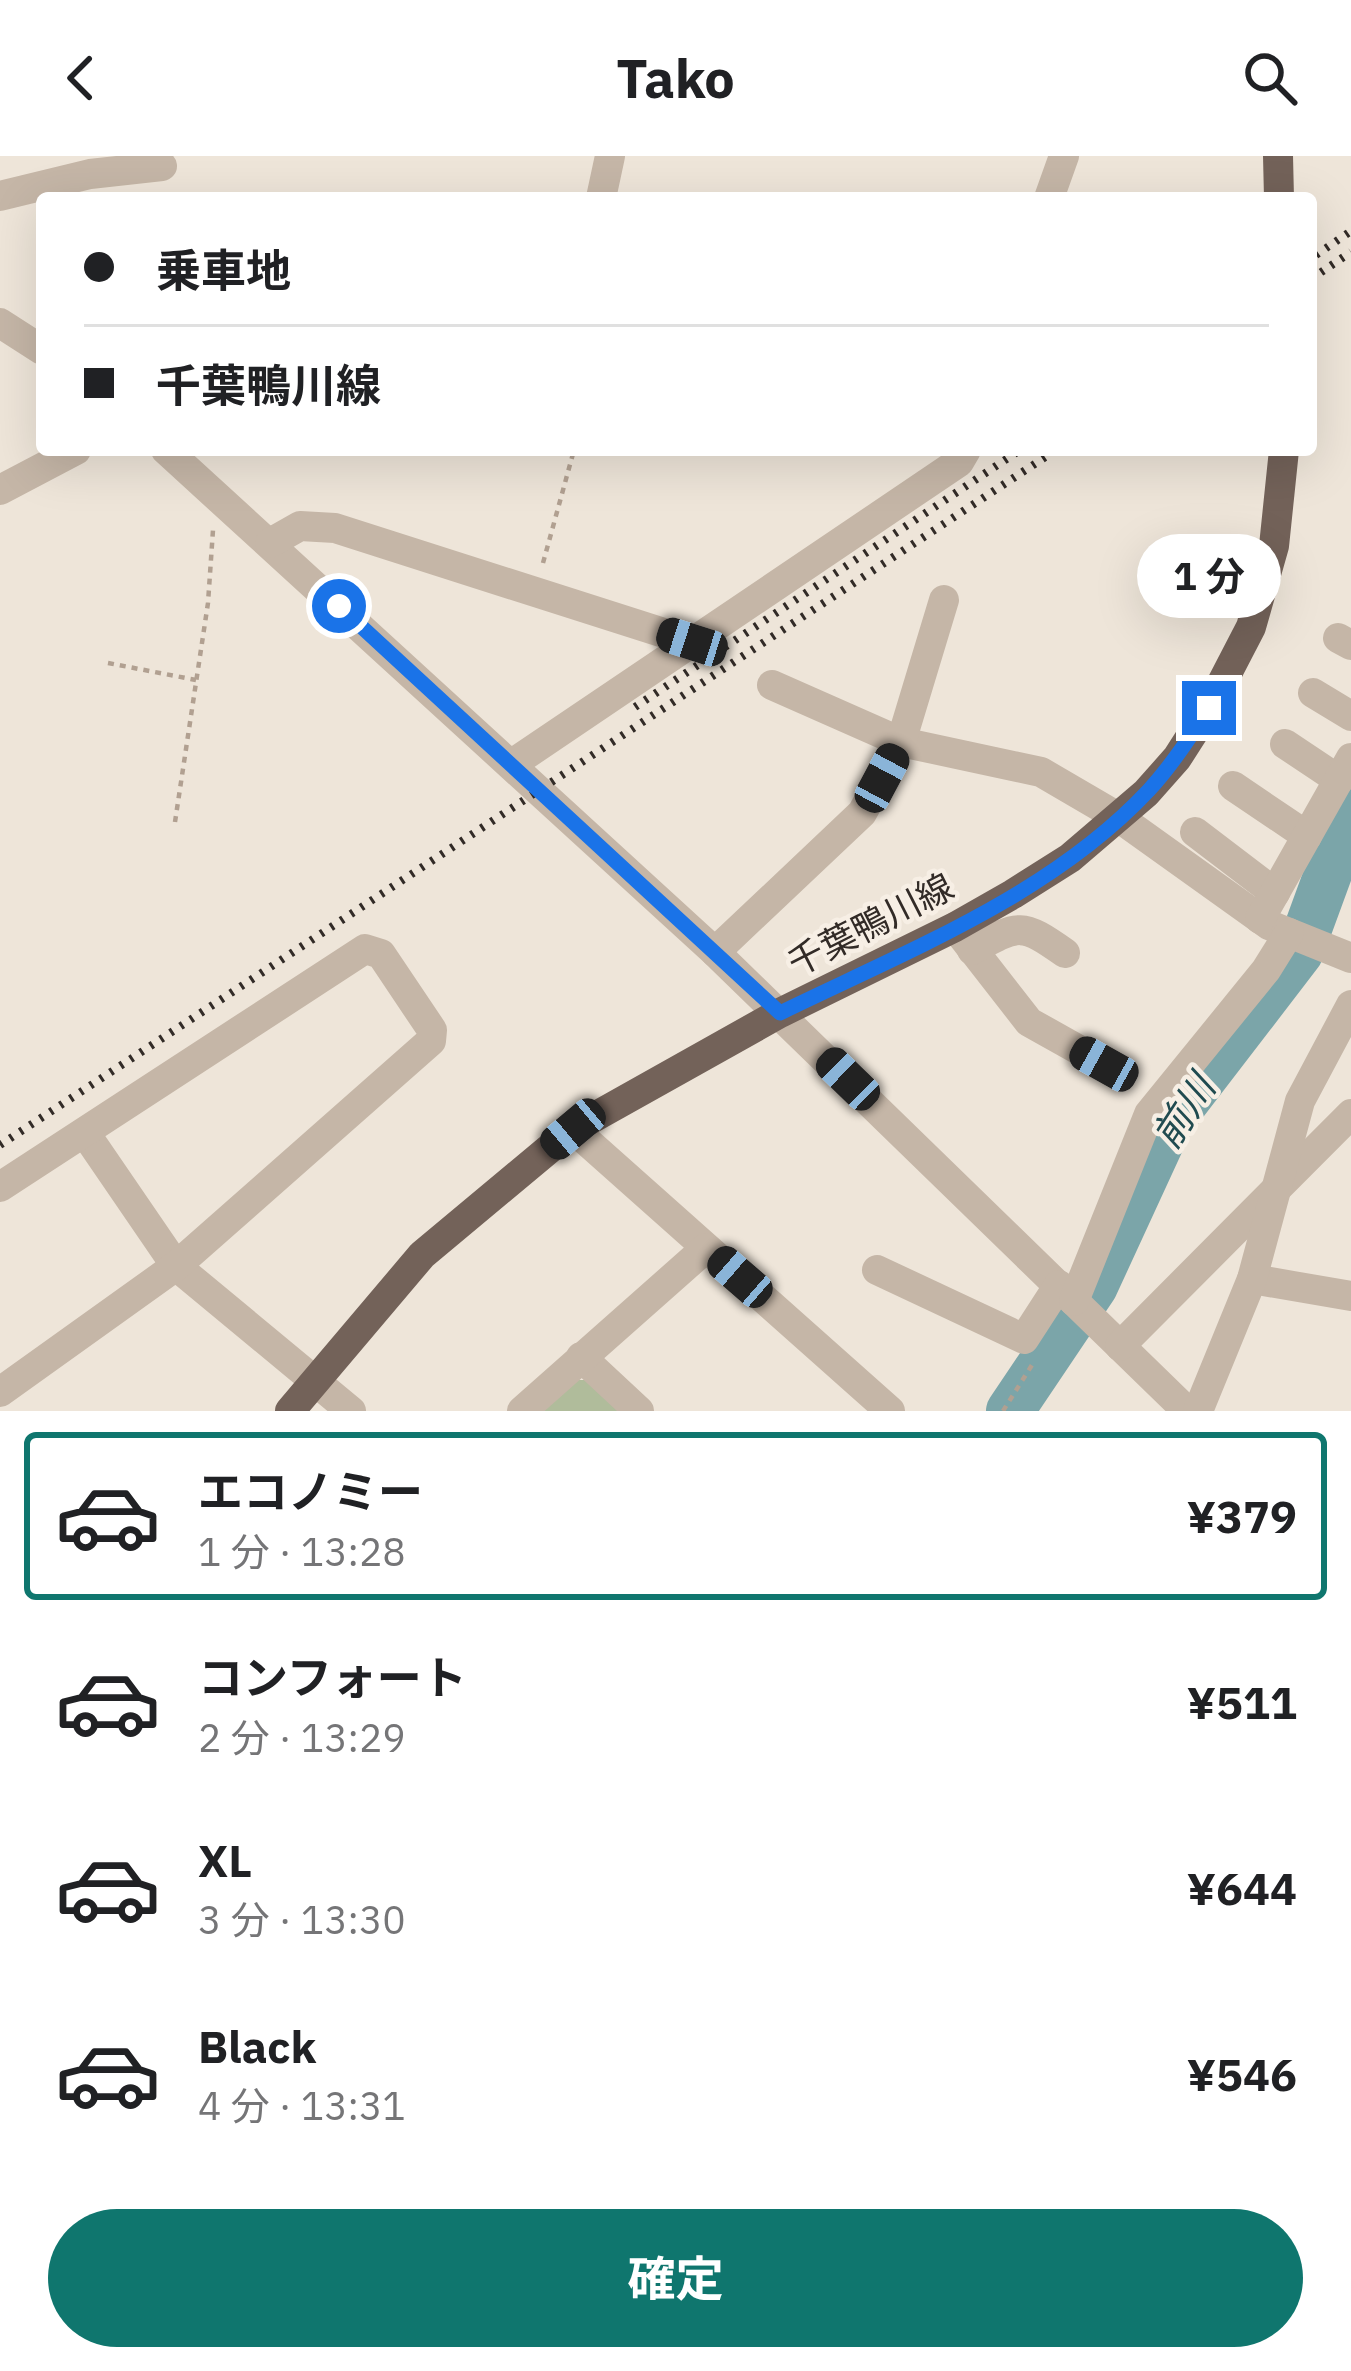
<!DOCTYPE html>
<html lang="ja">
<head>
<meta charset="utf-8">
<style>
	:root { --surface:#fff; --page:#f6f6f6; --text:#202124; --muted:#757577; --line:#e0e0e0; --accent:#0f766e }
	body { margin:0; font-family:"IBM Plex Sans","Noto Sans JP",sans-serif; background:var(--page); color:var(--text); height:100vh; display:flex; flex-direction:column; font-size:45px; white-space:nowrap }
	* { box-sizing:border-box; margin:0 }
	p { font-size:39px; color:var(--muted) }
	.icon { flex:none; width:66px; height:66px; fill:none; stroke:currentColor; stroke-width:2; stroke-linecap:round; stroke-linejoin:round }
	.map { position:relative; height:1255px; overflow:hidden }
	.drawer { display:flex; flex-direction:column; background:var(--surface); flex:1 }
	.drawer>* { flex:none }
	.guide { position:absolute; left:36px; top:36px; width:1281px; height:264px; border-radius:12px; box-shadow:0 12px 48px #0002; display:grid; align-content:center; height:264px; padding:0 48px; background:var(--surface) }
	.end { position:absolute; width:54px; height:54px; margin:-27px; border:15px solid #1a73e8; background:#fff; box-shadow:0 0 0 6px #fff }
	.from { border-radius:50% }
	.bubble { position:absolute; height:84px; border-radius:42px; background:var(--surface); box-shadow:0 12px 48px #0002; font-size:39px; font-weight:700; line-height:84px; text-align:center }
	.car { position:absolute; width:36px; height:72px; margin:-36px -18px; border-radius:15px; box-shadow:0 0 9px 3px #0007; background:linear-gradient(#222 24%,#8ab4d8 0 40%,#222 0 76%,#8ab4d8 0 86%,#222 0) }
	.guide b { display:flex; align-items:center; gap:42px; height:114px; font-size:45px }
	.guide b+b { border-top:3px solid var(--line) }
	.guide i { width:30px; height:30px; background:var(--text) }
	ul { padding:21px 0 0; list-style:none }
	li { display:flex; align-items:center; gap:36px; height:168px; margin:0 24px 18px; padding:0 24px; border:6px solid transparent; border-radius:12px }
	li div { flex:1 }
	li b { display:block; font-size:45px }
	li em { font-style:normal; font-weight:700 }
	li.on { border-color:var(--accent) }
	li>.icon { width:108px; height:108px; stroke-width:1.5 }
	.cta { display:flex; gap:24px; margin-top:auto; padding:24px 48px }
	.cta a { flex:1; height:138px; border-radius:72px; background:var(--accent); color:#fff; font-size:48px; font-weight:700; line-height:138px; text-align:center }
	header { display:flex; justify-content:space-between; align-items:center; height:156px; padding:0 48px; background:var(--surface); font-size:54px; font-weight:700 }
	.map>svg:first-child { display:block }
</style>
</head>
<body>
<header><svg class="icon" aria-label="back" viewBox="0 0 24 24"><path d="M15 5l-7 7 7 7"/></svg>Tako<svg class="icon" aria-label="search" viewBox="0 0 24 24"><circle cx="10" cy="10" r="6"/><path d="M15 15l6 6"/></svg></header>
<div class="map">
<svg width="1351" height="1255" viewBox="0 0 1351 1255">
	<rect width="100%" height="100%" fill="#eee5d9"/>
	<!-- green -->
	<polygon fill="#b0bc9b" points="575,1224 587,1224 621,1255 540,1255"/>
	<g fill="none" stroke-linecap="round" stroke-linejoin="round">
		<!-- river -->
		<polyline stroke="#7ba5a9" stroke-width="48" points="1010,1255 1094,1130 1170,965 1299,797 1351,655"/>
		<!-- path -->
		<g stroke="#b1a091" stroke-width="4.5" stroke-dasharray="6 6" stroke-linecap="butt">
			<polyline points="543,407 574,294"/>
			<polyline points="108,507 196,524"/>
			<polyline points="175,666 208,447 213,374"/>
			<polyline points="1003,1255 1032,1209"/>
		</g>
		<!-- minor -->
		<g stroke="#c5b6a7" stroke-width="30">
			<polyline points="0,40 90,18 162,10"/>
			<polyline points="601,42 610,0"/>
			<polyline points="1049,42 1064,0"/>
			<polyline points="0,167 42,194"/>
			<polyline points="166,294 715,796 1187,1255"/>
			<polyline points="0,334 76,294"/>
			<polyline points="270,387 300,370 335,372 692,486"/>
			<polyline points="1338,482 1351,489"/>
			<polyline points="772,529 901,586 1041,616 1118,661 1269,769 1351,802"/>
			<polyline points="1313,537 1351,560"/>
			<polyline points="1285,588 1339,624"/>
			<polyline points="512,608 959,306 966,294"/>
			<polyline points="1233,630 1307,680"/>
			<polyline points="1195,676 1275,737"/>
			<polyline points="1260,763 1351,602"/>
			<polyline points="955,771 1029,866 1104,908"/>
			<path d="M972 794C1019 768 1021 766 1065 797"/>
			<polyline points="715,796 862,657 901,586 944,444"/>
			<polyline points="573,973 890,1255"/>
			<polyline points="85,977 176,1110 351,1255"/>
			<polyline points="0,1031 365,793 381,798 432,874 431,885 176,1110 0,1236"/>
			<polyline points="877,1114 1024,1183 1059,1129"/>
			<polyline points="1252,1123 1351,1140"/>
			<polyline points="1074,1145 1149,958 1266,814 1289,777"/>
			<polyline points="1120,1190 1351,958"/>
			<polyline points="581,1201 639,1255"/>
			<polyline points="522,1255 706,1092"/>
			<polyline points="1198,1255 1252,1123 1300,945 1351,849"/>
		</g>
		<!-- major -->
		<g stroke="#736259" stroke-width="30">
			<polyline points="1278,0 1279,42"/>
			<polyline points="290,1255 422,1099 573,973 780,857 955,771 1013,738 1070,702 1146,637 1177,602 1209,552 1251,471 1274,390 1284,294"/>
		</g>
		<!-- rail -->
		<g stroke="#322b27" stroke-width="8" stroke-dasharray="3 9" stroke-linecap="butt">
			<polyline points="1316,99 1351,75"/>
			<polyline points="1311,123 1351,96"/>
			<polyline points="635,551 1020,294"/>
			<polyline points="0,989 1056,294"/>
		</g>
	</g>
	<g fill="none" stroke-linecap="round" stroke-linejoin="round">
		<!-- route -->
		<path stroke="#1a73e8" stroke-width="15" d="M339 450 780 857C907 795 1051 739 1149 634 1172 609 1190 581 1209 552"/>
	</g>
	<g text-anchor="middle" dominant-baseline="central" stroke-width="9" stroke-linejoin="round" paint-order="stroke">
		<!-- street labels -->
		<g font-size="36" fill="#322b27" stroke="#f7efe5">
			<text transform="translate(870 768) rotate(-27)">千葉鴨川線</text>
		</g>
		<!-- water labels -->
		<g font-size="39" font-style="italic" fill="#204b50" stroke="#f7efe5">
			<text transform="translate(1183 955) rotate(-57)">前川</text>
		</g>
	</g>
</svg>
<i class="end from" style="left:339px;top:450px"></i>
<i class="end" style="left:1209px;top:552px"></i>
<div class="bubble" style="left:1137px;top:378px;width:144px">1 分</div>
<i class="car" style="left:692px;top:486px;rotate:288deg"></i>
<i class="car" style="left:882px;top:622px;rotate:28deg"></i>
<i class="car" style="left:1104px;top:908px;rotate:299deg"></i>
<i class="car" style="left:848px;top:923px;rotate:314deg"></i>
<i class="car" style="left:573px;top:973px;rotate:230deg"></i>
<i class="car" style="left:740px;top:1121px;rotate:311deg"></i>
<div class="guide">
<b><i class="from"></i>乗車地</b>
<b><i></i>千葉鴨川線</b>
</div>
</div>
<section class="drawer">
<ul>
<li class="on"><svg class="icon" aria-label="car" viewBox="0 0 24 24"><path d="M5 17H2v-5l4-1 3-4h7l3 4 3 1v5h-3M9 17h6M6 11h13"/><circle cx="7" cy="17" r="2"/><circle cx="17" cy="17" r="2"/></svg><div><b>エコノミー</b><p>1 分 · 13:28</p></div><em>¥379</em></li>
<li><svg class="icon" aria-label="car" viewBox="0 0 24 24"><path d="M5 17H2v-5l4-1 3-4h7l3 4 3 1v5h-3M9 17h6M6 11h13"/><circle cx="7" cy="17" r="2"/><circle cx="17" cy="17" r="2"/></svg><div><b>コンフォート</b><p>2 分 · 13:29</p></div><em>¥511</em></li>
<li><svg class="icon" aria-label="car" viewBox="0 0 24 24"><path d="M5 17H2v-5l4-1 3-4h7l3 4 3 1v5h-3M9 17h6M6 11h13"/><circle cx="7" cy="17" r="2"/><circle cx="17" cy="17" r="2"/></svg><div><b>XL</b><p>3 分 · 13:30</p></div><em>¥644</em></li>
<li><svg class="icon" aria-label="car" viewBox="0 0 24 24"><path d="M5 17H2v-5l4-1 3-4h7l3 4 3 1v5h-3M9 17h6M6 11h13"/><circle cx="7" cy="17" r="2"/><circle cx="17" cy="17" r="2"/></svg><div><b>Black</b><p>4 分 · 13:31</p></div><em>¥546</em></li>
</ul>
<div class="cta"><a>確定</a></div>
</section>
</body>
</html>
